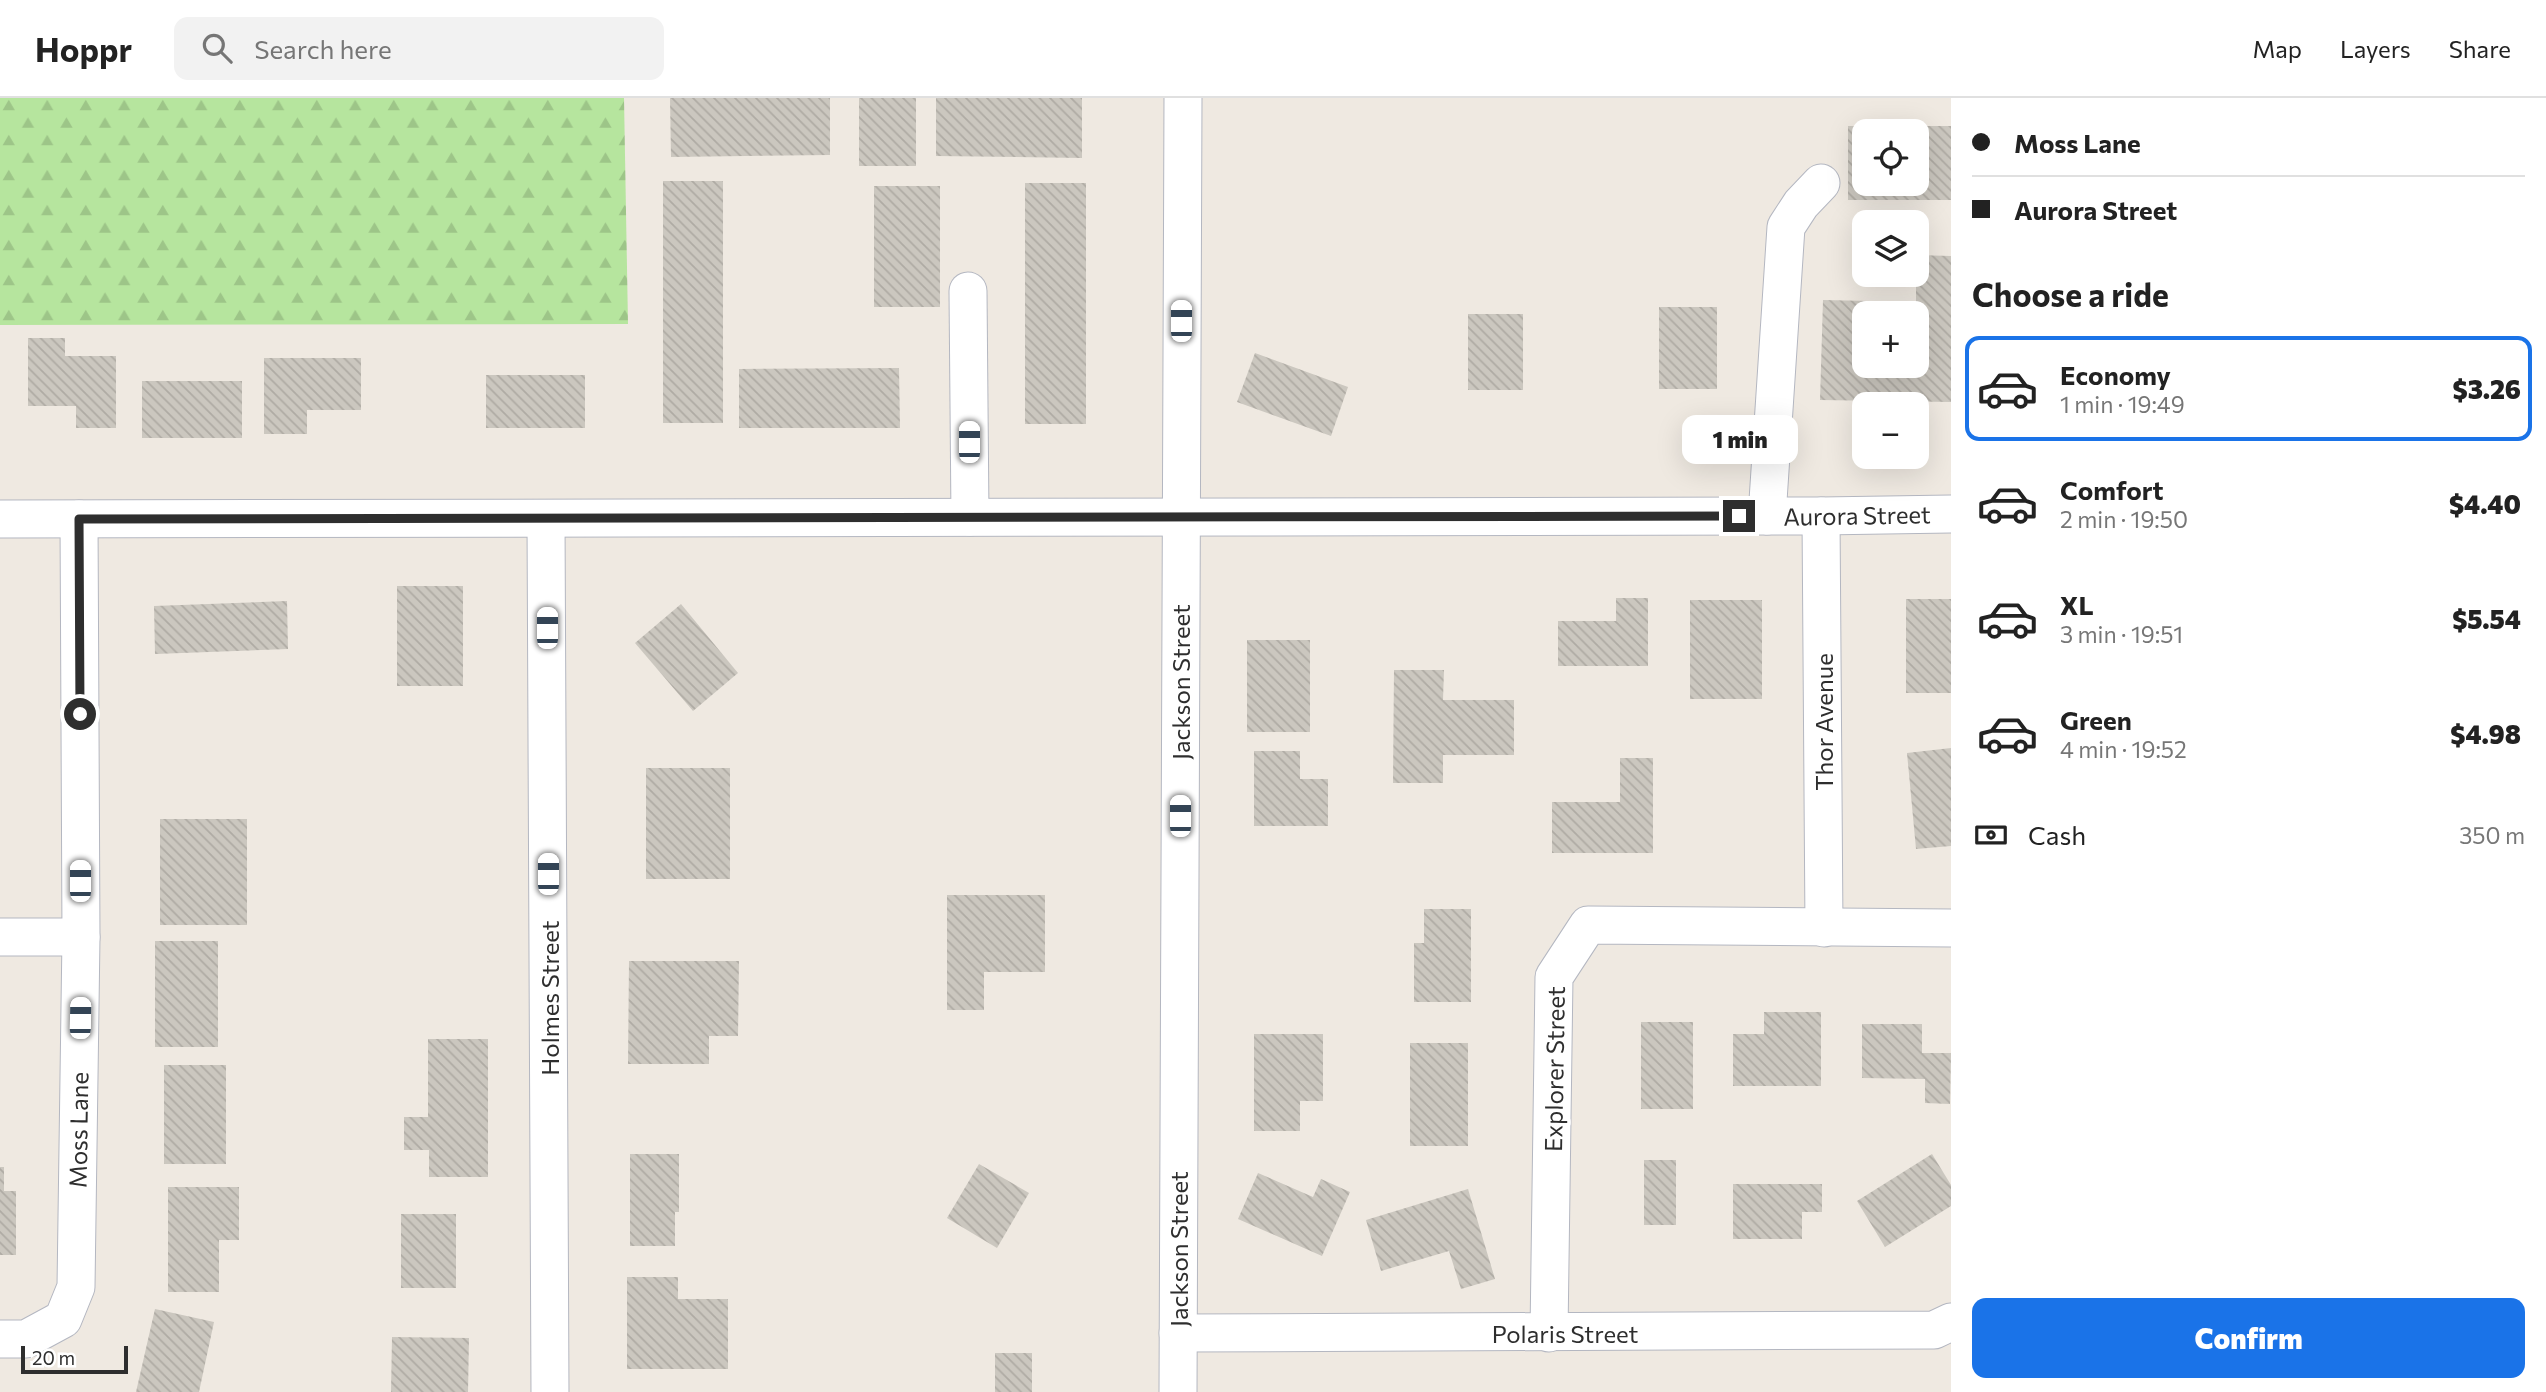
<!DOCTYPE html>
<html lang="en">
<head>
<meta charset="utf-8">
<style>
	:root { --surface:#fff; --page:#f2f2f2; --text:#222; --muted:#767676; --line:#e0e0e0; --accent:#1a73e8 }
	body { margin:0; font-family:Commissioner,sans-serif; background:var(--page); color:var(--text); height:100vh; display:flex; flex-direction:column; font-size:26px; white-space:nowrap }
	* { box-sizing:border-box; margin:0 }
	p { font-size:23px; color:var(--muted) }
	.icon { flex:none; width:38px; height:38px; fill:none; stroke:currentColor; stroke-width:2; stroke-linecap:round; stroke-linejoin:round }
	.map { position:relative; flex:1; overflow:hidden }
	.side { display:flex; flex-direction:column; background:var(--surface); width:595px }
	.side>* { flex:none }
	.top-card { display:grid; align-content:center; height:154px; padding:0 21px; background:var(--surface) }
	.controls { position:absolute; left:1852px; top:21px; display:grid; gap:14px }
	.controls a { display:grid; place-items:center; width:77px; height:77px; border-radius:14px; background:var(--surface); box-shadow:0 7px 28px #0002; font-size:35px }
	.scale { position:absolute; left:21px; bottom:18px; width:107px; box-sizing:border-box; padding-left:7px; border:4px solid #2e2e2e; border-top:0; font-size:19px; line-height:24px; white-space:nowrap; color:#2e2e2e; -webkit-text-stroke:5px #fff; paint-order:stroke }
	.end { position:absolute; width:32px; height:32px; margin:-16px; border:9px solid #2e2e2e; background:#fff; box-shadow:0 0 0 4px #fff }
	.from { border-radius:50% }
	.bubble { position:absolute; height:49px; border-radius:14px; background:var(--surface); box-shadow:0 7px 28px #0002; font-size:23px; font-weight:800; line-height:49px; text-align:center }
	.car { position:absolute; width:21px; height:42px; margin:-21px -10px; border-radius:9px; box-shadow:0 0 5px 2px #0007; background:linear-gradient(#fff 24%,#345 0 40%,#fff 0 76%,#345 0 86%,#fff 0) }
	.top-card b { display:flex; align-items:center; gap:24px; height:66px; font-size:26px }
	.top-card b+b { border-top:2px solid var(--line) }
	.top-card i { width:18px; height:18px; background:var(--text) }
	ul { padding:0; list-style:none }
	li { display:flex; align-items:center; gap:21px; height:105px; margin:0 14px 10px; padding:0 7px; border:4px solid transparent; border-radius:14px }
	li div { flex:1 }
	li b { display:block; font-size:26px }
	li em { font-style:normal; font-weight:800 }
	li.active { border-color:var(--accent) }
	li>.icon { width:63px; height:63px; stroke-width:1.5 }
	h2 { padding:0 21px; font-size:32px; line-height:84px }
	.pay { display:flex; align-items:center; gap:18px; height:77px; padding:0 21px; font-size:26px }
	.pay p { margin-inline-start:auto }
	.primary-button { display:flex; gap:14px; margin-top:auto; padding:14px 21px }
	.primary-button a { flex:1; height:80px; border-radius:14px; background:var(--accent); color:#fff; font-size:28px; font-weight:800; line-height:80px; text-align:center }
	header { display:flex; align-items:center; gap:42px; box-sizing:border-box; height:98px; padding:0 35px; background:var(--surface); border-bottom:2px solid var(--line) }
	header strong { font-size:33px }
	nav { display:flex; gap:38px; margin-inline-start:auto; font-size:24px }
	.search { width:490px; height:63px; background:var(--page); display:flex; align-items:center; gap:18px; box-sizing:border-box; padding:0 24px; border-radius:14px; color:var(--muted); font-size:26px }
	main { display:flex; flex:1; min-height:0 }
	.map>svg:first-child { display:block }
</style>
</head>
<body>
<header>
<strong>Hoppr</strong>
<div class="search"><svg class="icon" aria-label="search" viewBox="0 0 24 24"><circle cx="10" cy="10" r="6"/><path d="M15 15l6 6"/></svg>Search here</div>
<nav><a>Map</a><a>Layers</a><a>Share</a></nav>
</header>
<main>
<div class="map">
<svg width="1951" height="1294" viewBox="0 0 1951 1294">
	<defs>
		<pattern id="forest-firs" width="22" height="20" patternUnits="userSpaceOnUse" patternTransform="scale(1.75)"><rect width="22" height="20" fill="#b6e59e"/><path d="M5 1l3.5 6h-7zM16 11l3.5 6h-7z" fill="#9dc588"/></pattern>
		<pattern id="building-back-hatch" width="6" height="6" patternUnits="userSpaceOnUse" patternTransform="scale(1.75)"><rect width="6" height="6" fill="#cbc7bf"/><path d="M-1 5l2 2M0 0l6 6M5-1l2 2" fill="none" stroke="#afaba4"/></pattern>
	</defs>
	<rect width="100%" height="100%" fill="#efe9e1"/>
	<!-- forest -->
	<polygon fill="url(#forest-firs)" points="0,0 624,0 628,226 0,227"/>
	<!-- building -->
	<g fill="url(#building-back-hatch)" fill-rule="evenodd">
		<polygon points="670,0 830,0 830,57 671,59"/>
		<rect x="859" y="0" width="57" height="68"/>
		<polygon points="936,0 1082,0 1082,60 936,58"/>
		<path d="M1848 28H1951V102H1848ZM1864 33H1916V86H1864Z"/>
		<rect x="663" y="83" width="60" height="242"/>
		<rect x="1025" y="85" width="61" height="241"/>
		<rect x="874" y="88" width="66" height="121"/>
		<path d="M1916 157 1951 158V304L1820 302 1823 202 1916 204ZM1864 215H1916V268H1864Z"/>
		<rect x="1659" y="209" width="58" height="82"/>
		<rect x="1468" y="216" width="55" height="76"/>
		<polygon points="28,240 65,240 65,258 116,258 116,330 76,330 76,308 28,308"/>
		<polygon points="1255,255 1348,289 1331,338 1237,304"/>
		<polygon points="264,260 361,260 361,312 307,312 307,336 264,336"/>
		<polygon points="899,270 900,330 739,330 739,271"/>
		<rect x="486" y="277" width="99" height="53"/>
		<rect x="142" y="283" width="100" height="57"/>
		<rect x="397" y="488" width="66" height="100"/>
		<polygon points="1616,500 1648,500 1648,568 1558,568 1558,523 1616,523"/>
		<rect x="1906" y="501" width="45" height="94"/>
		<rect x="1690" y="502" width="72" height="99"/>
		<polygon points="287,503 288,551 155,556 154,508"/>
		<polygon points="681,506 738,575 693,613 635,545"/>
		<rect x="1247" y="542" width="63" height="92"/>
		<polygon points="1394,572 1444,572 1443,602 1514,602 1514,657 1443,657 1443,685 1393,685"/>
		<polygon points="1951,650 1951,748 1916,751 1907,655"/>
		<polygon points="1254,653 1300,653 1300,681 1328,681 1328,728 1254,728"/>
		<polygon points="1620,660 1653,660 1653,755 1552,755 1552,704 1620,704"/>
		<rect x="646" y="670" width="84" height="111"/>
		<rect x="160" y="721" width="87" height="106"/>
		<polygon points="947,797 1045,797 1045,874 984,874 984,912 947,912"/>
		<polygon points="1424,811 1471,811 1471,904 1414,904 1414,845 1424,845"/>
		<rect x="155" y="843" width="63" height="106"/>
		<polygon points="629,863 739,863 738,938 709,938 709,966 628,966"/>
		<polygon points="1764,914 1821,914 1821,988 1733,988 1733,936 1764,936"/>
		<rect x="1641" y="924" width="52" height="87"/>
		<polygon points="1862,926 1922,926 1922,955 1951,955 1950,1006 1925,1005 1925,981 1862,980"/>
		<polygon points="1254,936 1323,936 1323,1003 1300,1003 1300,1033 1254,1033"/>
		<polygon points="428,941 488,941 488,1079 429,1079 429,1052 404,1052 404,1019 428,1019"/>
		<rect x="1410" y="945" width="58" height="103"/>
		<rect x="164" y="967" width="62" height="99"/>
		<polygon points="630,1056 679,1056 679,1114 675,1114 675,1148 630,1148"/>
		<polygon points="1932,1056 1951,1087 1951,1108 1885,1149 1857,1103"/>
		<rect x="1644" y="1062" width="32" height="65"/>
		<polygon points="979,1066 1029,1095 997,1150 947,1120"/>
		<polygon points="0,1069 4,1069 4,1093 16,1093 16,1157 0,1157"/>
		<polygon points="1258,1075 1313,1099 1321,1081 1350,1094 1322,1158 1238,1121"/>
		<polygon points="1733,1086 1822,1086 1822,1114 1802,1114 1802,1141 1733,1141"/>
		<polygon points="168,1089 239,1089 239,1142 219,1142 219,1194 168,1194"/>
		<polygon points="1468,1091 1495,1181 1461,1191 1449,1153 1381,1173 1366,1122"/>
		<rect x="401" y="1116" width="55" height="74"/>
		<polygon points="627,1179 678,1179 678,1201 728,1201 728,1271 627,1271"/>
		<polygon points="155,1211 214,1224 199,1294 136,1294"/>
		<polygon points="392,1239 469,1240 468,1294 391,1294"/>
		<rect x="995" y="1255" width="37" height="39"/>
	</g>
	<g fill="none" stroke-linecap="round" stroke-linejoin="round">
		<!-- minor casing -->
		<g stroke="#b4b7c1" stroke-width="39">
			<g id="minor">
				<polyline points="968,193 970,419"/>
				<polyline points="1767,418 1786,129 1801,106 1821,85"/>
				<polyline points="1821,418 1824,830"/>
				<polyline points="0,421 1821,418 1951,416"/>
				<polyline points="546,421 550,1294"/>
				<polyline points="0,839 81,839"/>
				<polyline points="1178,1235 1934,1232 1951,1224"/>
				<polyline points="1549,1235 1554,879 1588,827 1951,830"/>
				<polyline points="0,1241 26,1241 63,1221 76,1189 81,839 79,421"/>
				<polyline points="1178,1294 1183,0"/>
			</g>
		</g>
		<!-- minor -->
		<use href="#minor" stroke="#fff" stroke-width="37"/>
	</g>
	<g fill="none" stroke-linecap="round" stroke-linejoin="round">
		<!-- route -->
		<polyline stroke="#2e2e2e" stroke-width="9" points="80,616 79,421 1739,418"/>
	</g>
	<g text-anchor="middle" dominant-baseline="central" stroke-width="7" stroke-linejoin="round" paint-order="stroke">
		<!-- street labels -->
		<g font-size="24" fill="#2e2e2e" stroke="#fff">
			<text transform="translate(1857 417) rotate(-1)">Aurora Street</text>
			<text transform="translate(1180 584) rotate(-90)">Jackson Street</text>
			<text transform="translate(1823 624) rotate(-90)">Thor Avenue</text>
			<text transform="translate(549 900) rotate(-90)">Holmes Street</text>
			<text transform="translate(1554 971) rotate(-89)">Explorer Street</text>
			<text transform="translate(78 1032) rotate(-89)">Moss Lane</text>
			<text transform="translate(1178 1151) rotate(-90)">Jackson Street</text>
			<text x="1565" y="1235">Polaris Street</text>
		</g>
	</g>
</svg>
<div class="controls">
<a><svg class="icon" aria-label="locate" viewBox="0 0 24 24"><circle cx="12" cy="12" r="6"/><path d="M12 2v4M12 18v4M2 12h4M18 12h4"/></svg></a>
<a><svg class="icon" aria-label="layers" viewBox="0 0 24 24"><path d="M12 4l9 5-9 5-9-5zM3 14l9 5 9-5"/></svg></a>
<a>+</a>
<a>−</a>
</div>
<div class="scale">20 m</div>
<i class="end from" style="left:80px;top:616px"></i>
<i class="end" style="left:1739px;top:418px"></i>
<div class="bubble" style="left:1682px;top:317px;width:116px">1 min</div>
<i class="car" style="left:1181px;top:223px;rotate:0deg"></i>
<i class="car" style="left:969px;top:344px;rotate:0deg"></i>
<i class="car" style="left:547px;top:530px;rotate:0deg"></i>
<i class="car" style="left:1180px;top:718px;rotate:0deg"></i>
<i class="car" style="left:548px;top:776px;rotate:0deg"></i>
<i class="car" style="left:80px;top:783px;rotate:0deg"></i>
<i class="car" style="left:80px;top:920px;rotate:1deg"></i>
</div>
<section class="side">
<div class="top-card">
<b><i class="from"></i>Moss Lane</b>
<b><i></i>Aurora Street</b>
</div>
<h2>Choose a ride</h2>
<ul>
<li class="active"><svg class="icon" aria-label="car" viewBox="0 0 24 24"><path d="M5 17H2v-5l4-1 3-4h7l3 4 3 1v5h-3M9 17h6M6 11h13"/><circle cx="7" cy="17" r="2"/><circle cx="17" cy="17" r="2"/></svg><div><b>Economy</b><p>1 min · 19:49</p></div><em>$3.26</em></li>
<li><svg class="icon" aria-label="car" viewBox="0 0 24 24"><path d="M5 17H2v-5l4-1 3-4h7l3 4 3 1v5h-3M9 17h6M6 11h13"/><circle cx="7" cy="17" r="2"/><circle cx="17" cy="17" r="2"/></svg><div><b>Comfort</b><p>2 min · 19:50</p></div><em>$4.40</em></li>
<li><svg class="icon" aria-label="car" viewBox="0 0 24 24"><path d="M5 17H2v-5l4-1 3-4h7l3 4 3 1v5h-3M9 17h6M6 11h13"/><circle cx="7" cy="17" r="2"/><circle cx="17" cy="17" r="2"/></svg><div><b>XL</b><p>3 min · 19:51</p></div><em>$5.54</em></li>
<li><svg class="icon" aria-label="car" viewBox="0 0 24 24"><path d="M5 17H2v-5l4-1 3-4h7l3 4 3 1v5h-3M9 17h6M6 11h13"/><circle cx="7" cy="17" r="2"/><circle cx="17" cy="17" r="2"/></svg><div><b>Green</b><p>4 min · 19:52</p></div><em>$4.98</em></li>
</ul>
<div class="pay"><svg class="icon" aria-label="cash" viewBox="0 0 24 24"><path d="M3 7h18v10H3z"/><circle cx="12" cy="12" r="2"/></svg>Cash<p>350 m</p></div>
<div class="primary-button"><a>Confirm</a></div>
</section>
</main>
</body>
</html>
